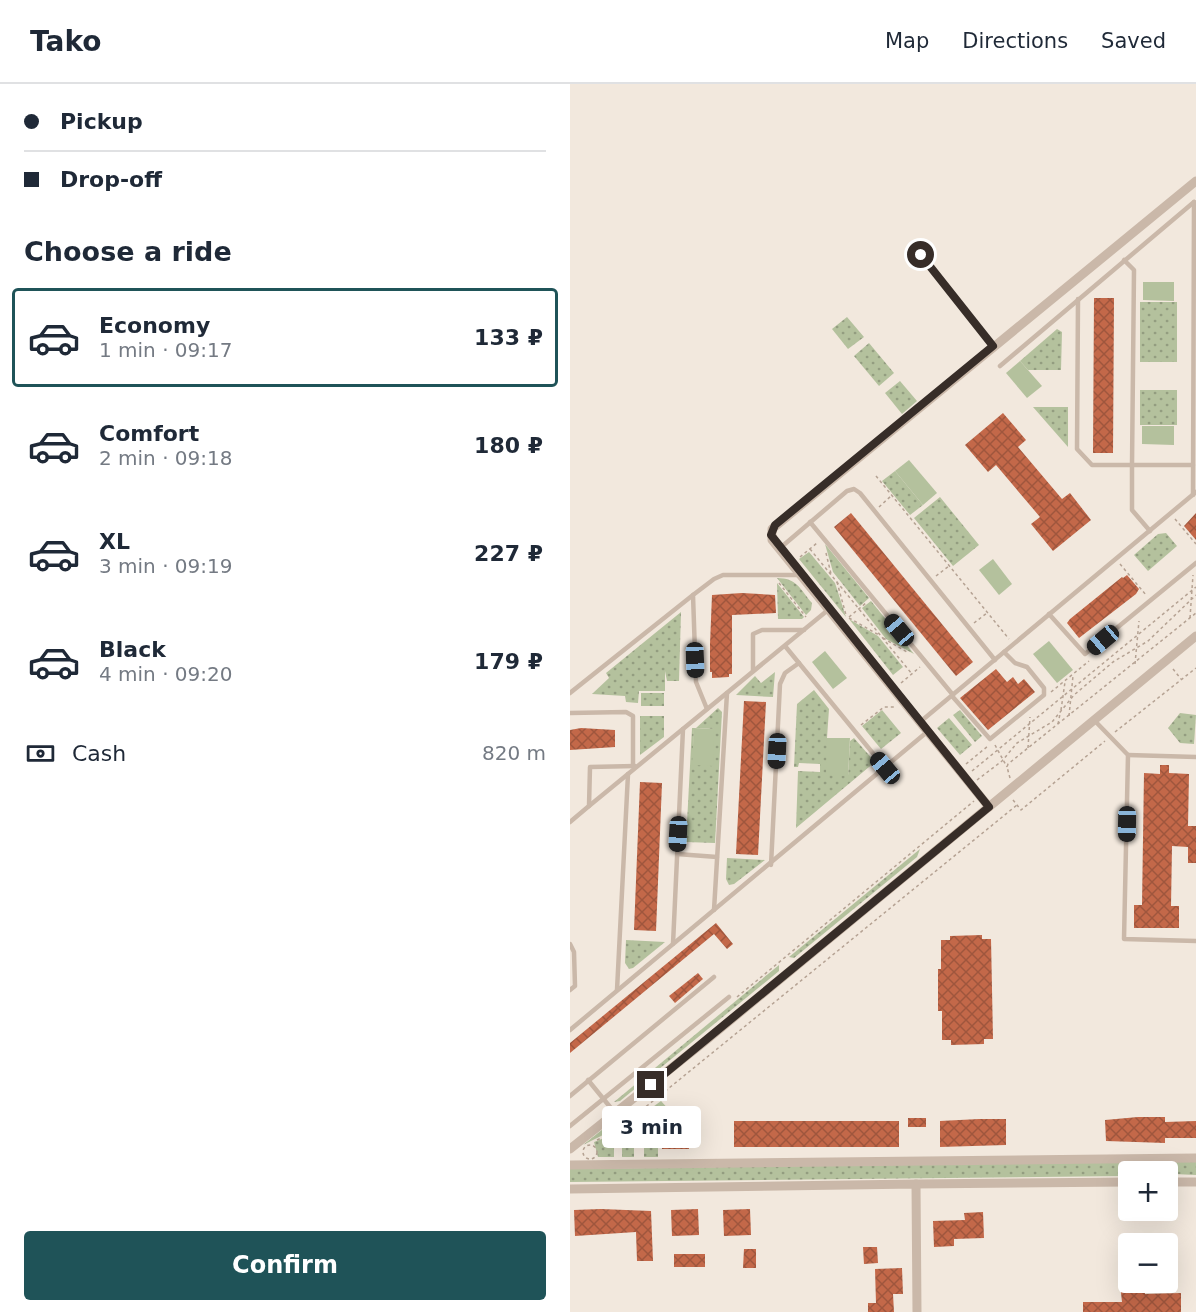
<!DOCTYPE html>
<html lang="en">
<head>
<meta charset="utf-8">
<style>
	:root { --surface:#fff; --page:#f6f6f7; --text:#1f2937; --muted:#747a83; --line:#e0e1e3; --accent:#1f5358 }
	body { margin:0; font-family:"DejaVu Sans",sans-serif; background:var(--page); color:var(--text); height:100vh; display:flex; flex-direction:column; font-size:22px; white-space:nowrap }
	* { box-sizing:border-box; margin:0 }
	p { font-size:20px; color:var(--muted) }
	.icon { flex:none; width:33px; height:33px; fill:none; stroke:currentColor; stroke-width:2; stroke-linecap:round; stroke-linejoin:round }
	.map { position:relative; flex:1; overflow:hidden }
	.drawer { display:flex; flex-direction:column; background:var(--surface); width:570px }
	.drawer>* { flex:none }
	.guide { display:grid; align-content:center; height:132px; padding:0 24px; background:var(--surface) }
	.tools { position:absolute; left:548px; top:1077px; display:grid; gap:12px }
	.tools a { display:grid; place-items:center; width:60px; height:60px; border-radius:6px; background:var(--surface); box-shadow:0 6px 24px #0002; font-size:30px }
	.end { position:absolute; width:27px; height:27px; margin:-14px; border:8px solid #372d28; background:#fff; box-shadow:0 0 0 3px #fff }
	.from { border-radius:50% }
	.bubble { position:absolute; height:42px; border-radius:6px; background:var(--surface); box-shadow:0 6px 24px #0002; font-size:20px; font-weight:800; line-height:42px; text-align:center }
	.car { position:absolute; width:18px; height:36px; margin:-18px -9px; border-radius:8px; box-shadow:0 0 4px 2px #0007; background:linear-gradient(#222 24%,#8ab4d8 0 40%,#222 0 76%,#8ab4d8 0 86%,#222 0) }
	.guide b { display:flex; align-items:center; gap:21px; height:57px; font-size:22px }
	.guide b+b { border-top:2px solid var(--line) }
	.guide i { width:15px; height:15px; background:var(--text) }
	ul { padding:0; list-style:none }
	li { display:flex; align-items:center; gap:18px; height:99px; margin:0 12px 9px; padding:0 12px; border:3px solid transparent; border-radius:6px }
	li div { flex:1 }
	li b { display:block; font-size:22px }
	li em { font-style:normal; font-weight:800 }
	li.on { border-color:var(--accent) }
	li>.icon { width:54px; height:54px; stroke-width:1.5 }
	h2 { padding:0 24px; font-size:27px; line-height:72px }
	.pay { display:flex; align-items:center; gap:15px; height:66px; padding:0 24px; font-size:22px }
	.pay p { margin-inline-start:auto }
	.button { display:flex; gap:12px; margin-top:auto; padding:12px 24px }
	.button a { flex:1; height:69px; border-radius:6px; background:var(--accent); color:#fff; font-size:24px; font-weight:800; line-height:69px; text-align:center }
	header { display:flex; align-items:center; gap:36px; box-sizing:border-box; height:84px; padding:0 30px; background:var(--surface); border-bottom:2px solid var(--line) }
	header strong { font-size:28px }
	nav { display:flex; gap:33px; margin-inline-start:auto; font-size:21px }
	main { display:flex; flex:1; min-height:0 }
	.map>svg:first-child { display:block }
</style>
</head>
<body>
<header>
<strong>Tako</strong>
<nav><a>Map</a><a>Directions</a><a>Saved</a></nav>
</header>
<main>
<section class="drawer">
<div class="guide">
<b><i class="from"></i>Pickup</b>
<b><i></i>Drop-off</b>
</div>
<h2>Choose a ride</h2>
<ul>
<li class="on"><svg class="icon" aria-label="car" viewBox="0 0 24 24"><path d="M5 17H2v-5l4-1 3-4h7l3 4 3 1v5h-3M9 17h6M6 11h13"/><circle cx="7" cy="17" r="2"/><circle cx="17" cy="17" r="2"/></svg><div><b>Economy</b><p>1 min · 09:17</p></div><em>133 ₽</em></li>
<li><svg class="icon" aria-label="car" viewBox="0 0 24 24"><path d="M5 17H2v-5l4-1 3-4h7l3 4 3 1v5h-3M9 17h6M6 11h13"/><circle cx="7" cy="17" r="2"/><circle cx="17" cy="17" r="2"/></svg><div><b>Comfort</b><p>2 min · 09:18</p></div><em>180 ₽</em></li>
<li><svg class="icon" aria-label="car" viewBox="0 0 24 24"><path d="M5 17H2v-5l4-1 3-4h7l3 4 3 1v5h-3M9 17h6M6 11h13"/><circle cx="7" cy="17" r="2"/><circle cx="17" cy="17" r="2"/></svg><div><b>XL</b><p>3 min · 09:19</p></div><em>227 ₽</em></li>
<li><svg class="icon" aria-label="car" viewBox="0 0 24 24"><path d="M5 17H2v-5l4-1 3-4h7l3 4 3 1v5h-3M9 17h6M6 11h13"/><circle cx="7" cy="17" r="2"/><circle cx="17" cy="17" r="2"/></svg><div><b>Black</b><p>4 min · 09:20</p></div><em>179 ₽</em></li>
</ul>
<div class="pay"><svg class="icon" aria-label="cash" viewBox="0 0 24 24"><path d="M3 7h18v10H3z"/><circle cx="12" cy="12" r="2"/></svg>Cash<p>820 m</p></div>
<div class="button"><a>Confirm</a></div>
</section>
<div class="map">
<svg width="626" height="1228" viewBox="0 0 626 1228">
	<defs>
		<pattern id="grass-dots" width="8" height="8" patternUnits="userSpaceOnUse" patternTransform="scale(1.5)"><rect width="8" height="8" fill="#b4c19d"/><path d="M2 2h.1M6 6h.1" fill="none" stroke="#939d80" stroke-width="1.8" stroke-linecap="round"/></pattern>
		<pattern id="building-cross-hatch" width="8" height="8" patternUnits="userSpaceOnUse" patternTransform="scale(1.5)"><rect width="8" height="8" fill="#c36849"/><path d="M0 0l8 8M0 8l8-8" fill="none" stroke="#9f563d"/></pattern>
	</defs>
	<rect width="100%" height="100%" fill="#f2e8dd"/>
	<!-- grass -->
	<g fill="url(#grass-dots)">
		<rect x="570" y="218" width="37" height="60"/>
		<polygon points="277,233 294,253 278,265 262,245"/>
		<polygon points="487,245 492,248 491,286 458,286 450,277"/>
		<polygon points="299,259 324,289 309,302 284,272"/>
		<polygon points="330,297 347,317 332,330 315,309"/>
		<rect x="570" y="306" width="37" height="35"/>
		<polygon points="463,323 498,323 498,363"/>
		<polygon points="325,387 353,421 340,431 312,397"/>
		<polygon points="370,413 409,461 383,482 344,434"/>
		<polygon points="596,449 607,462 578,487 564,471 588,450"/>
		<polygon points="255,460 299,514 290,522 263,488"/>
		<polygon points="239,468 265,499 276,533 229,475"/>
		<path d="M207 494C227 494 230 505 242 519L241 526 236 531Z"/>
		<polygon points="207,499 234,533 232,535 208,535"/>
		<polygon points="301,517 344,570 316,555 292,524"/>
		<polygon points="111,528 109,597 97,597 95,587 95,607 69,607 68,619 56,618 55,612 22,610 39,594 36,589"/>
		<polygon points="279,535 308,552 333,583 323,591"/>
		<polygon points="205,588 203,613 166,611 185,592 191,599"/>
		<polygon points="244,606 259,625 257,654 278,692 280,657 284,654 305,678 226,744 228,687 250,688 250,680 229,679 228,683 224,683 227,620"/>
		<rect x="71" y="609" width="23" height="13"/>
		<polygon points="148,624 152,628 145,759 116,758 122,644 124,644 123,681 144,645 126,644"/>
		<polygon points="312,626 331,649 311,665 292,642"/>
		<polygon points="390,626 412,652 405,658 383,631"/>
		<polygon points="610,629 626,631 624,660 610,659 598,644"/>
		<polygon points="70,632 94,632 94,653 70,671"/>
		<polygon points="379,634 402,661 390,671 367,644"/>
		<polygon points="350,765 347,773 224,874 219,873"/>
		<polygon points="157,774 195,776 164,800 159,801 156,795"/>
		<polygon points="56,856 95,858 63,884 59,885 55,879"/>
		<polygon points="209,881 209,887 50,1017 44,1018"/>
		<polygon points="91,1017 102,1029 88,1029 88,1073 74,1073 74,1056 64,1055 64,1073 52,1073 52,1060 44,1059 44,1073 28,1073 24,1058 47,1049"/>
		<polygon points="66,1025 43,1046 13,1061 43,1037"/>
		<polygon points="626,1077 626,1091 558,1088 558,1092 0,1098 0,1085"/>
	</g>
	<!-- pitch -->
	<g fill="#b4c19d">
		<polygon points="573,198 604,198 604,217 573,216"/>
		<polygon points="450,277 472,302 457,314 436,289"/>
		<polygon points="572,342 604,342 604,361 572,360"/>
		<polygon points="339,376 367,409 353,421 325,387"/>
		<polygon points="423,475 442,500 429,511 409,486"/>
		<polygon points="479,557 503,586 487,599 463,570"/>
		<polygon points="255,567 277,594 263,605 242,578"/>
		<polygon points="124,644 144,645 143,682 122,681"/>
		<polygon points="257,654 280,654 278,692 256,691"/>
	</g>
	<!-- building -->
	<g fill="url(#building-cross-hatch)">
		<polygon points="524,214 544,214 543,369 523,369"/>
		<polygon points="433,329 456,356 448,363 492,415 500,409 521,436 483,467 461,440 470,433 426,381 418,388 395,361"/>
		<polygon points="281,429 403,578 386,592 264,443"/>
		<polygon points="626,429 626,456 614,442"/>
		<polygon points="557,491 569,505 566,510 509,554 497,539 500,535 552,493 553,494"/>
		<polygon points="172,509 205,511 206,529 162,531 162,590 159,590 159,593 142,594 142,588 140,588 140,560 142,511"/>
		<polygon points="426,585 437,598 443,593 448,600 454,595 465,608 418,646 390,614"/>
		<polygon points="174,617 196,618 188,771 166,770"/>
		<polygon points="11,644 45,646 45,663 0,666 0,646"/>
		<polygon points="590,681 599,681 599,689 619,690 618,742 626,742 626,779 618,779 618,763 602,762 601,822 609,822 609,844 564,844 564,821 572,821 574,689 590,690"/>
		<polygon points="70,698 92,699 86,847 64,846"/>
		<polygon points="146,839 163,860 157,865 144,850 0,969 0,959"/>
		<polygon points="412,851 412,855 421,855 423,955 414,955 414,960 381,961 381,956 372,956 372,927 368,927 368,885 371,885 371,856 380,856 380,852"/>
		<polygon points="128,889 133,895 105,919 99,912"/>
		<polygon points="568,1033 595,1033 595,1038 626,1037 626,1054 595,1054 595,1059 536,1057 535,1036"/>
		<rect x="338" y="1034" width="18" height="9"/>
		<polygon points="409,1035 436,1035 436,1061 370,1063 370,1037"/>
		<rect x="164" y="1037" width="165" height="26"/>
		<polygon points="119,1039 119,1065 92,1065 92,1040"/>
		<polygon points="31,1125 81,1127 83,1177 67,1177 66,1148 5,1152 4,1126"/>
		<polygon points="128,1125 129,1151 102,1152 101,1126"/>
		<polygon points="180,1125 181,1151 154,1152 153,1126"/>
		<polygon points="413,1128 414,1154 384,1155 384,1162 364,1163 363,1137 395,1136 394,1129"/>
		<polygon points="293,1163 307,1163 308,1179 294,1180"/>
		<polygon points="174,1165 186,1165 186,1184 173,1184"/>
		<rect x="104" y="1170" width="31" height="13"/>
		<polygon points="332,1184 333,1210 323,1210 324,1228 298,1228 298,1219 306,1219 305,1185"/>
		<polygon points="549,1190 558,1190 558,1198 575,1198 575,1210 611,1209 611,1228 513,1228 513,1218 552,1218"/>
	</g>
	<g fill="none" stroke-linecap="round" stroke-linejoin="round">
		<!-- path -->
		<g stroke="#b5a293" stroke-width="1.5" stroke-dasharray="3 3" stroke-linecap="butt">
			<polyline points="306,392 439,555"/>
			<polyline points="309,423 321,412"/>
			<polyline points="605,435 626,460"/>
			<polyline points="240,465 342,590"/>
			<polyline points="256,469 261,490"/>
			<polyline points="230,473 247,459"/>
			<polyline points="550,480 576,511"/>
			<polyline points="366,492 379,482"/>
			<polyline points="267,498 276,531"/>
			<polyline points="209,499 236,533"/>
			<polyline points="279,533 296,519"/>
			<polyline points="279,534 309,551"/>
			<polyline points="620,534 623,491"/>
			<polyline points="404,539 417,529"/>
			<polyline points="313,554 337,568"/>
			<polyline points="565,580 569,537"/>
			<polyline points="603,585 611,595"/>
			<polyline points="331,599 350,583"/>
			<polyline points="481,608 519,577"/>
			<polyline points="491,626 495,598"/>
			<polyline points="499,632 503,592"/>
			<polyline points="488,640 490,630"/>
			<polyline points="291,641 314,623 325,623"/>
			<polyline points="545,648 626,584"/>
			<polyline points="425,661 437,683"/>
			<polyline points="458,664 460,633"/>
			<polyline points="396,680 418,662"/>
			<polyline points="402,687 626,503"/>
			<polyline points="440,694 437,683 438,680 626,529"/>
			<polyline points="407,696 432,677 447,659 482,638 504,611 543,578 578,557 626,511"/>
			<polyline points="443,716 451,726 535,657"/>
			<polyline points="167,913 404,717"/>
			<polyline points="27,1056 44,1048 88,1013 447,721"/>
			<circle cx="20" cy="1068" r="7"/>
		</g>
		<!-- service -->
		<g stroke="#cab8a9" stroke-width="4.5">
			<polyline points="351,171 423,262"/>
			<polyline points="508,215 507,365 522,381 562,381 564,186 554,176"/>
			<polyline points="430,282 624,118"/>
			<polyline points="623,411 624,118"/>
			<polyline points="240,438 383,611"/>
			<polyline points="580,447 562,426 562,381 623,381"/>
			<polyline points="209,465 277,407 284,405 290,409 425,576"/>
			<polyline points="479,530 515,570 626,479"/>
			<polyline points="215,562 315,684"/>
			<polyline points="183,587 183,550 192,546 234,546"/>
			<polyline points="0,609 123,511"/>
			<polyline points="382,612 420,655 474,611 474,604 457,583 445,579 434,568"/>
			<polyline points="137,625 126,598 123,511 144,495 153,491 228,491"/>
			<polyline points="0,629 56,628 63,632 63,682"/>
			<polyline points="524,636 558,671 554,855 626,857"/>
			<polyline points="350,638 626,408"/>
			<polyline points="558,671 626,673"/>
			<polyline points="19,722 258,526"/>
			<polyline points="0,738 19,722 20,683 65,682"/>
			<polyline points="107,770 147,773"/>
			<polyline points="201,781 210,600 215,589 229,579"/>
			<polyline points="144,826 157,609"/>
			<polyline points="0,860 4,868 5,902 0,906"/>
			<polyline points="103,860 113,645"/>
			<polyline points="47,906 58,690"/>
			<polyline points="0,946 357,648"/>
			<polyline points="18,996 45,1029"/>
			<polyline points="0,1012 144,893"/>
			<polyline points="0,1042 159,913"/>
		</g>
		<!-- minor -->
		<g stroke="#cab8a9" stroke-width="9">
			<polyline points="419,723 202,456 202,445 626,97"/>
			<polyline points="0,1065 134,958 626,552"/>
			<polyline points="0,1081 626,1074"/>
			<polyline points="597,1098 626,1098"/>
			<polyline points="346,1100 558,1098"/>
			<polyline points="0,1105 346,1100 347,1228"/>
		</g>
	</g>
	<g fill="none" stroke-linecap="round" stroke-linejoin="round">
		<!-- route -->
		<polyline stroke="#372d28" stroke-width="8" points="81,1001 419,723 201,451 205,441 423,262 351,171"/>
	</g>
</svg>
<div class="tools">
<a>+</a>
<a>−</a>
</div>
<i class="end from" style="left:351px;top:171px"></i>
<i class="end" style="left:81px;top:1001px"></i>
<div class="bubble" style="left:32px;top:1022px;width:99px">3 min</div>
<i class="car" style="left:329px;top:546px;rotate:320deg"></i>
<i class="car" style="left:533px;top:556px;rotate:230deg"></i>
<i class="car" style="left:125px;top:576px;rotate:178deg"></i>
<i class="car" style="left:207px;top:667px;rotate:183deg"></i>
<i class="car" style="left:315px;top:684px;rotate:320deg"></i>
<i class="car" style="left:557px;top:740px;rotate:181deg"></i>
<i class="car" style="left:108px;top:750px;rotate:183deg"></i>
</div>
</main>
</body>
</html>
